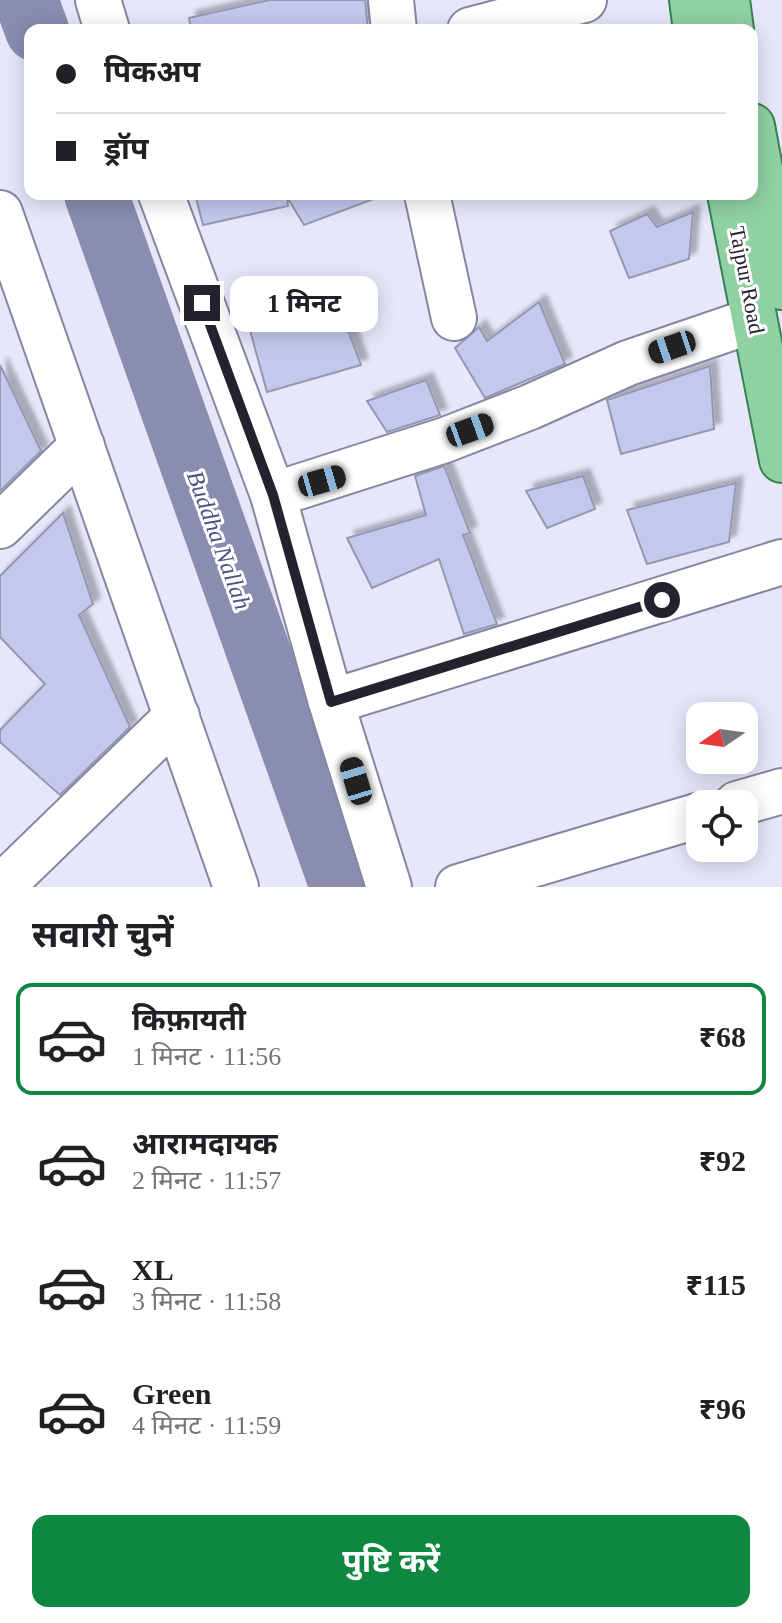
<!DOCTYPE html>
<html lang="hi">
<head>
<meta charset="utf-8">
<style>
	:root { --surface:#fff; --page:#f2f2f2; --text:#202124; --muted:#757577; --line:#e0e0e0; --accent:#0e8740 }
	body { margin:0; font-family:"Times New Roman","Noto Sans Devanagari",serif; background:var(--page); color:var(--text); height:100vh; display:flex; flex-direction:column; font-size:30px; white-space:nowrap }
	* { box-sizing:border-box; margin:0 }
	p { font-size:26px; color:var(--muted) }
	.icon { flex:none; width:44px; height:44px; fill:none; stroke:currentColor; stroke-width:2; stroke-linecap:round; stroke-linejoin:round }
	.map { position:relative; height:887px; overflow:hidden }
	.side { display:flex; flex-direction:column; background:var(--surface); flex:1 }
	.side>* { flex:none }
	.banner { position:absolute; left:24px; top:24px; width:734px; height:176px; border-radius:16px; box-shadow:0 4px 20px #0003; display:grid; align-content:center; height:176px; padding:0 32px; background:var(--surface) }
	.needle { width:52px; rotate:257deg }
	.controls { position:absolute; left:686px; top:702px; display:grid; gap:16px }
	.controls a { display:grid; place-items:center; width:72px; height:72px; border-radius:16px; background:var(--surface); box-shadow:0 4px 20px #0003; font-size:40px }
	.end { position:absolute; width:36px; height:36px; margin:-18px; border:10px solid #22232e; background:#fff; box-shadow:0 0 0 4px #fff }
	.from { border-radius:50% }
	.bubble { position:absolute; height:56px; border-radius:16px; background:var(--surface); box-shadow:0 4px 20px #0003; font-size:26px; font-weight:700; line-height:56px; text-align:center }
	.car { position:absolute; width:24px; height:48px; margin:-24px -12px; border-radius:10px; box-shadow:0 0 6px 2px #0007; background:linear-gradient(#222 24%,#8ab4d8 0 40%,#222 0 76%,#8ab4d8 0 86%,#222 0) }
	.banner b { display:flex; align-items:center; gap:28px; height:76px; font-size:30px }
	.banner b+b { border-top:2px solid var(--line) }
	.banner i { width:20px; height:20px; background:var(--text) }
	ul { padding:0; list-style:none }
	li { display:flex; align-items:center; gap:24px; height:112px; margin:0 16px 12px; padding:0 16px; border:4px solid transparent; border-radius:16px }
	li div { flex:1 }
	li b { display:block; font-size:30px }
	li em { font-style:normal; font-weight:700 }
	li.current { border-color:var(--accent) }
	li>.icon { width:72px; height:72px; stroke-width:1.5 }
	h2 { padding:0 32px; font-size:36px; line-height:96px }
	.cta { display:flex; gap:16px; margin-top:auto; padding:16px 32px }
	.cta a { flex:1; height:92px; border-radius:16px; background:var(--accent); color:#fff; font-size:32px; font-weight:700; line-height:92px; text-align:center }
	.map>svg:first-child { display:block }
</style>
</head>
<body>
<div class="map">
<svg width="782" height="887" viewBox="0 0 782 887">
	<defs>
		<filter id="shadow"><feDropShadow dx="7" dy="-7" stdDeviation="2" flood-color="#0004"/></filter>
	</defs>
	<rect width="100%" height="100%" fill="#e6e8fa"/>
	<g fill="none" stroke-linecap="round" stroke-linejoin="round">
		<!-- river -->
		<g stroke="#8a8daf" stroke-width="64">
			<polyline points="26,0 37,30"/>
			<polyline points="96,194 342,887"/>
		</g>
	</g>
	<!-- building -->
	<g fill="#c4c8ec" stroke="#9598b2" stroke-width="2" filter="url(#shadow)">
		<polygon points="269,0 365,0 368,30 191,30 189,18"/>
		<polygon points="195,194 378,194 379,197 304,225 287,197 288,206 203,225"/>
		<polygon points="693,212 689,259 629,278 610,231 647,214 657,227"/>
		<polygon points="332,288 361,365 267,392 240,294"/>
		<polygon points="539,302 565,364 485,398 455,348 479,327 487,341"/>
		<polygon points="0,365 41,451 0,491"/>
		<polygon points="710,366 714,429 621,454 607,400"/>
		<polygon points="426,380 440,415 387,432 367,401"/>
		<polygon points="444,466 470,533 463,535 497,624 464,634 439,559 372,588 347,538 426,515 415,476"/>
		<polygon points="583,476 595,509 547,528 526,491"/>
		<polygon points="736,483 729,542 647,564 627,510"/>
		<polygon points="63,513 93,604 79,615 130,727 60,795 0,742 0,730 45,684 0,637 0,576"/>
	</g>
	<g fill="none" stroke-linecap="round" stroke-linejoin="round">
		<!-- minor casing -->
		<g stroke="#8587a2" stroke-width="48">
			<g id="minor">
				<polyline points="98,0 107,30"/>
				<polyline points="391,0 394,30"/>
				<polyline points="470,30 584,0"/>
				<polyline points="161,194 273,495 331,702 389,887"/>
				<polyline points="427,194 454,318"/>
				<polyline points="0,213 236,887"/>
				<polyline points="273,495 445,440 530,407 628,363 754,320"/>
				<polyline points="0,526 82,446"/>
				<polyline points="331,702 782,562"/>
				<polyline points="737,804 782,791"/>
				<polyline points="1,887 177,716"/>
				<polyline points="458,887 700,815"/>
			</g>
		</g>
		<!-- major casing -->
		<g stroke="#398052" stroke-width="48">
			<g id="major">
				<polyline points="692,0 696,30"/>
				<polyline points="727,0 731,30"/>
				<polyline points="752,126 782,287"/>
				<polyline points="730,194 782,460"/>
			</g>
		</g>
		<!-- minor -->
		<use href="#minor" stroke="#fff" stroke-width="44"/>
		<!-- major -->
		<use href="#major" stroke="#8fd1a3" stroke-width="44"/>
	</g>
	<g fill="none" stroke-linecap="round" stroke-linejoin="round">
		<!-- route -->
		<polyline stroke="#22232e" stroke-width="10" points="202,303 273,495 331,702 662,600"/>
	</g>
	<g text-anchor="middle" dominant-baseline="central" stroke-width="6" stroke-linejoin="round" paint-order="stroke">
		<!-- street labels -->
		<g font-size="22" fill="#22232e" stroke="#fff">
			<text transform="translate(747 280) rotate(79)">Tajpur Road</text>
		</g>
		<!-- water labels -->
		<g font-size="24" font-style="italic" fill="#4f5283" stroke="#fff">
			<text transform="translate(219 540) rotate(70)">Buddha Nallah</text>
		</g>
	</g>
</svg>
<div class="controls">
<a><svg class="needle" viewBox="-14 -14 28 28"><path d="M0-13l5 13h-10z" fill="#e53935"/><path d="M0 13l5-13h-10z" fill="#757577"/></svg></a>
<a><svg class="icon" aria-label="locate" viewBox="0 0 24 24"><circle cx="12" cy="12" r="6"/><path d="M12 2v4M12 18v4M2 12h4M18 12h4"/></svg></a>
</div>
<i class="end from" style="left:662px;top:600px"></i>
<i class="end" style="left:202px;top:303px"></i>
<div class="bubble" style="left:230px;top:276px;width:148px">1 मिनट</div>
<i class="car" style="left:672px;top:347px;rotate:251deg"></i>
<i class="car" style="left:470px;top:430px;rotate:70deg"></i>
<i class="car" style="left:322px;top:481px;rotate:74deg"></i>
<i class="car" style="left:356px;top:781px;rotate:343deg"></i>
<div class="banner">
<b><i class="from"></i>पिकअप</b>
<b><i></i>ड्रॉप</b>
</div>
</div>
<section class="side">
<h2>सवारी चुनें</h2>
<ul>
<li class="current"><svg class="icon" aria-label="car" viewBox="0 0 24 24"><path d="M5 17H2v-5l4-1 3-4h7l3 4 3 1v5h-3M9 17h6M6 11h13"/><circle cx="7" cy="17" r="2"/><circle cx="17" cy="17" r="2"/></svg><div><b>किफ़ायती</b><p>1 मिनट · 11:56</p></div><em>₹68</em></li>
<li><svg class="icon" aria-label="car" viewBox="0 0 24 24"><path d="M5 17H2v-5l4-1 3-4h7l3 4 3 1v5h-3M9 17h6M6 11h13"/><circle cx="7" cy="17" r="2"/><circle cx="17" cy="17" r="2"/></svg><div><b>आरामदायक</b><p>2 मिनट · 11:57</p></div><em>₹92</em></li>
<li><svg class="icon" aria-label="car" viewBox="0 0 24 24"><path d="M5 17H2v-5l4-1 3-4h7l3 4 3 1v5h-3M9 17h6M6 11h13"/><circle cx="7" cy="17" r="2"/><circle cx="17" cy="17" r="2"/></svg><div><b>XL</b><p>3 मिनट · 11:58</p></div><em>₹115</em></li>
<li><svg class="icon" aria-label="car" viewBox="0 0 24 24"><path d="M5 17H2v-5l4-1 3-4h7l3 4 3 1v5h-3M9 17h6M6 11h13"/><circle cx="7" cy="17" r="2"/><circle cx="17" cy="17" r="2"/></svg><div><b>Green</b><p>4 मिनट · 11:59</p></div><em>₹96</em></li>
</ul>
<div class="cta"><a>पुष्टि करें</a></div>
</section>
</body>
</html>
